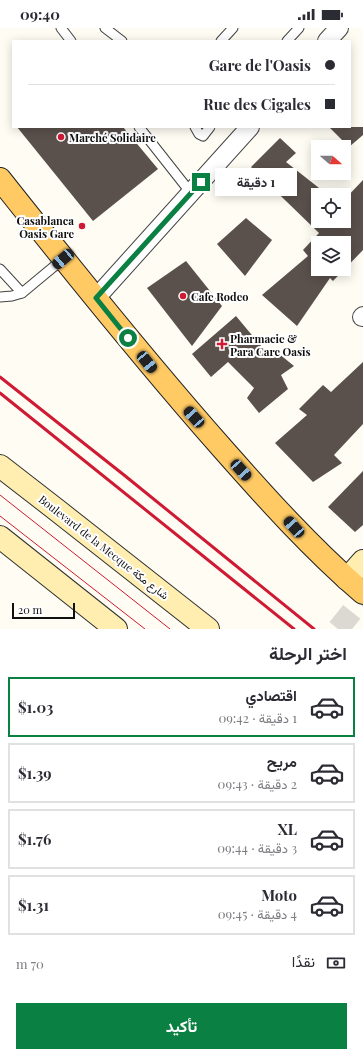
<!DOCTYPE html>
<html lang="ar">
<head>
<meta charset="utf-8">
<style>
	:root { --surface:#fff; --page:#f2f2f3; --text:#2b2b33; --muted:#7c7c81; --line:#e1e1e2; --accent:#0b8043 }
	body { margin:0; font-family:"Playfair Display",Vazirmatn,serif; background:var(--page); color:var(--text); direction:rtl; height:100vh; display:flex; flex-direction:column; font-size:15px; white-space:nowrap }
	* { box-sizing:border-box; margin:0 }
	p { font-size:13px; color:var(--muted) }
	.icon { flex:none; width:22px; height:22px; fill:none; stroke:currentColor; stroke-width:2; stroke-linecap:round; stroke-linejoin:round }
	.map { position:relative; height:601px; overflow:hidden; direction:ltr }
	.side { display:flex; flex-direction:column; background:var(--surface); flex:1 }
	.side>* { flex:none }
	.top-card { position:absolute; left:12px; top:12px; width:339px; height:88px; border-radius:0px; box-shadow:0 2px 10px #0003; direction:rtl; display:grid; align-content:center; height:88px; padding:0 16px; background:var(--surface) }
	.needle { width:26px; rotate:110deg }
	.fabs { position:absolute; left:311px; top:112px; display:grid; gap:8px }
	.fabs a { display:grid; place-items:center; width:40px; height:40px; border-radius:0px; background:var(--surface); box-shadow:0 2px 10px #0003; font-size:20px }
	.scale { position:absolute; left:12px; bottom:10px; width:63px; box-sizing:border-box; padding-left:4px; border:2px solid #101010; border-top:0; font-size:11px; line-height:14px; white-space:nowrap; color:#101010; -webkit-text-stroke:3px #fff; paint-order:stroke }
	.end { position:absolute; width:18px; height:18px; margin:-9px; border:5px solid #0b8043; background:#fff; box-shadow:0 0 0 2px #fff }
	.from { border-radius:50% }
	.bubble { position:absolute; height:28px; border-radius:0px; background:var(--surface); box-shadow:0 2px 10px #0003; font-size:13px; font-weight:700; line-height:28px; text-align:center; direction:rtl }
	.car { position:absolute; width:12px; height:24px; margin:-12px -6px; border-radius:5px; box-shadow:0 0 3px 1px #0007; background:linear-gradient(#222 24%,#8ab4d8 0 40%,#222 0 76%,#8ab4d8 0 86%,#222 0) }
	.top-card b { display:flex; align-items:center; gap:14px; height:38px; font-size:15px }
	.top-card b+b { border-top:1px solid var(--line) }
	.top-card i { width:10px; height:10px; background:var(--text) }
	ul { padding:0; list-style:none }
	li { display:flex; align-items:center; gap:12px; height:60px; margin:0 8px 6px; padding:0 8px; border:2px solid var(--line); border-radius:0px }
	li div { flex:1 }
	li b { display:block; font-size:15px }
	li em { font-style:normal; font-weight:700 }
	li.current { border-color:var(--accent) }
	li>.icon { width:36px; height:36px; stroke-width:1.5 }
	h2 { padding:0 16px; font-size:18px; line-height:48px }
	.pay { display:flex; align-items:center; gap:10px; height:44px; padding:0 16px; font-size:15px }
	.pay p { margin-inline-start:auto }
	.button { display:flex; gap:8px; margin-top:auto; padding:8px 16px }
	.button a { flex:1; height:46px; border-radius:0px; background:var(--accent); color:#fff; font-size:16px; font-weight:700; line-height:46px; text-align:center }
	.status { display:flex; justify-content:space-between; align-items:center; height:28px; padding:0 20px; background:var(--surface); direction:ltr }
	.status svg { height:11px; fill:currentColor }
	.map>svg:first-child { display:block }
</style>
</head>
<body>
<div class="status"><b>09:40</b><svg viewBox="0 0 49 12"><path d="M0 12V9h3v3zM5 12V6h3v6zM10 12V3h3v9zM15 12V0h3v12zM26 1h20v11H26zM47 4h2v5h-2z"/></svg></div>
<div class="map">
<svg width="363" height="601" viewBox="0 0 363 601">
	<rect width="100%" height="100%" fill="#fffcf4"/>
	<!-- building -->
	<g fill="#5a504c" fill-rule="evenodd">
		<polygon points="17,99 123,99 158,141 93,193"/>
		<polygon points="329,99 363,99 363,107 349,119"/>
		<path d="M280 110 296 125 286 134 328 167H318V193H344V172L363 152V222L333 253 330 250 297 298 262 267 308 228 303 222 319 205 251 139ZM318 215H344V241H318Z"/>
		<polygon points="246,190 272,212 245,248 217,216"/>
		<polygon points="186,233 222,278 192,318 147,260"/>
		<polygon points="236,288 271,330 278,325 294,338 281,347 288,361 259,385 247,370 254,360 228,334 211,349 192,326"/>
		<polygon points="363,334 363,396 334,427 342,435 313,454 275,415 307,387 299,381 323,357 331,364"/>
		<polygon points="363,443 363,497 355,504 328,479"/>
	</g>
	<g fill="none" stroke-linecap="round" stroke-linejoin="round">
		<!-- secondary-tunnel -->
		<polyline stroke="#dbd9d2" stroke-width="22" stroke-dasharray="22 11" stroke-linecap="butt" points="338,601 363,570"/>
		<!-- lane casing -->
		<g stroke="#434343" stroke-width="11">
			<g id="lane">
				<polyline points="61,0 71,13"/>
				<polyline points="105,0 122,13"/>
				<polyline points="221,13 233,0"/>
				<polyline points="287,13 299,0"/>
				<polyline points="139,99 191,165"/>
				<polyline points="195,99 199,106 203,108 210,99"/>
				<polyline points="0,241 22,265"/>
				<polyline points="0,269 12,268 22,265 63,231"/>
			</g>
		</g>
		<!-- street casing -->
		<g stroke="#434343" stroke-width="20">
			<g id="street">
				<polyline points="327,13 339,0"/>
				<polyline points="96,270 250,99"/>
				<polyline points="362,289 363,288"/>
			</g>
		</g>
		<!-- secondary casing -->
		<g stroke="#323232" stroke-width="24">
			<g id="secondary">
				<polyline points="0,438 58,483 208,601"/>
				<polyline points="0,509 116,601"/>
				<polyline points="347,551 363,533"/>
			</g>
		</g>
		<!-- primary casing -->
		<g stroke="#212121" stroke-width="24">
			<path id="primary" d="M0 151C72 242 145 333 222 420 267 471 312 521 363 565"/>
		</g>
		<!-- lane -->
		<use href="#lane" stroke="#fff" stroke-width="9"/>
		<!-- street -->
		<use href="#street" stroke="#fff" stroke-width="18"/>
		<!-- secondary -->
		<use href="#secondary" stroke="#ffeeaf" stroke-width="22"/>
		<!-- primary -->
		<use href="#primary" stroke="#ffca64" stroke-width="22"/>
		<!-- tram -->
		<g stroke="#cf1a34" stroke-width="1">
			<polyline points="0,467 170,601"/>
			<polyline points="0,488 145,601"/>
		</g>
		<!-- rail -->
		<g stroke="#cf1a34" stroke-width="3">
			<polyline points="0,349 124,447 314,601"/>
			<polyline points="0,365 294,601"/>
		</g>
	</g>
	<g fill="none" stroke-linecap="round" stroke-linejoin="round">
		<!-- route -->
		<polyline stroke="#0b8043" stroke-width="5" points="128,310 96,270 201,154"/>
	</g>
	<!-- markers -->
	<g fill="#cf1a34" stroke="#fff" stroke-width="1.5">
		<circle cx="61" cy="109" r="4"/>
		<circle cx="82" cy="198" r="4"/>
		<circle cx="183" cy="268" r="4"/>
		<path d="M220 310h4v4h4v4h-4v4h-4v-4h-4v-4h4z"/>
	</g>
	<g text-anchor="middle" dominant-baseline="central" stroke-width="4" stroke-linejoin="round" paint-order="stroke">
		<!-- poi labels -->
		<g font-size="11" font-weight="bold" fill="#101010" stroke="#fff" text-anchor="start">
			<text x="69" y="109">Marché Solidaire</text>
			<text x="74" y="192" text-anchor="end">Casablanca<tspan x="74" dy="13">Oasis Gare</tspan></text>
			<text x="191" y="268">Cafe Rodeo</text>
			<text x="230" y="310">Pharmacie &amp;<tspan x="230" dy="13">Para Care Oasis</tspan></text>
		</g>
		<!-- street labels -->
		<g font-size="11" fill="#101010" stroke="#fff">
			<text transform="translate(104 519) rotate(38)">Boulevard de la Mecque شارع مكة</text>
		</g>
	</g>
</svg>
<div class="fabs">
<a><svg class="needle" viewBox="-14 -14 28 28"><path d="M0-13l5 13h-10z" fill="#e53935"/><path d="M0 13l5-13h-10z" fill="#7c7c81"/></svg></a>
<a><svg class="icon" aria-label="locate" viewBox="0 0 24 24"><circle cx="12" cy="12" r="6"/><path d="M12 2v4M12 18v4M2 12h4M18 12h4"/></svg></a>
<a><svg class="icon" aria-label="layers" viewBox="0 0 24 24"><path d="M12 4l9 5-9 5-9-5zM3 14l9 5 9-5"/></svg></a>
</div>
<div class="scale">20 m</div>
<i class="end from" style="left:128px;top:310px"></i>
<i class="end" style="left:201px;top:154px"></i>
<div class="bubble" style="left:215px;top:140px;width:82px">1 دقيقة</div>
<i class="car" style="left:63px;top:231px;rotate:230deg"></i>
<i class="car" style="left:147px;top:334px;rotate:141deg"></i>
<i class="car" style="left:194px;top:389px;rotate:318deg"></i>
<i class="car" style="left:241px;top:442px;rotate:138deg"></i>
<i class="car" style="left:294px;top:499px;rotate:318deg"></i>
<div class="top-card">
<b><i class="from"></i>Gare de l'Oasis</b>
<b><i></i>Rue des Cigales</b>
</div>
</div>
<section class="side">
<h2>اختر الرحلة</h2>
<ul>
<li class="current"><svg class="icon" aria-label="car" viewBox="0 0 24 24"><path d="M5 17H2v-5l4-1 3-4h7l3 4 3 1v5h-3M9 17h6M6 11h13"/><circle cx="7" cy="17" r="2"/><circle cx="17" cy="17" r="2"/></svg><div><b>اقتصادي</b><p>1 دقيقة · 09:42</p></div><em>$1.03</em></li>
<li><svg class="icon" aria-label="car" viewBox="0 0 24 24"><path d="M5 17H2v-5l4-1 3-4h7l3 4 3 1v5h-3M9 17h6M6 11h13"/><circle cx="7" cy="17" r="2"/><circle cx="17" cy="17" r="2"/></svg><div><b>مريح</b><p>2 دقيقة · 09:43</p></div><em>$1.39</em></li>
<li><svg class="icon" aria-label="car" viewBox="0 0 24 24"><path d="M5 17H2v-5l4-1 3-4h7l3 4 3 1v5h-3M9 17h6M6 11h13"/><circle cx="7" cy="17" r="2"/><circle cx="17" cy="17" r="2"/></svg><div><b>XL</b><p>3 دقيقة · 09:44</p></div><em>$1.76</em></li>
<li><svg class="icon" aria-label="car" viewBox="0 0 24 24"><path d="M5 17H2v-5l4-1 3-4h7l3 4 3 1v5h-3M9 17h6M6 11h13"/><circle cx="7" cy="17" r="2"/><circle cx="17" cy="17" r="2"/></svg><div><b>Moto</b><p>4 دقيقة · 09:45</p></div><em>$1.31</em></li>
</ul>
<div class="pay"><svg class="icon" aria-label="cash" viewBox="0 0 24 24"><path d="M3 7h18v10H3z"/><circle cx="12" cy="12" r="2"/></svg>نقدًا<p>70 m</p></div>
<div class="button"><a>تأكيد</a></div>
</section>
</body>
</html>
